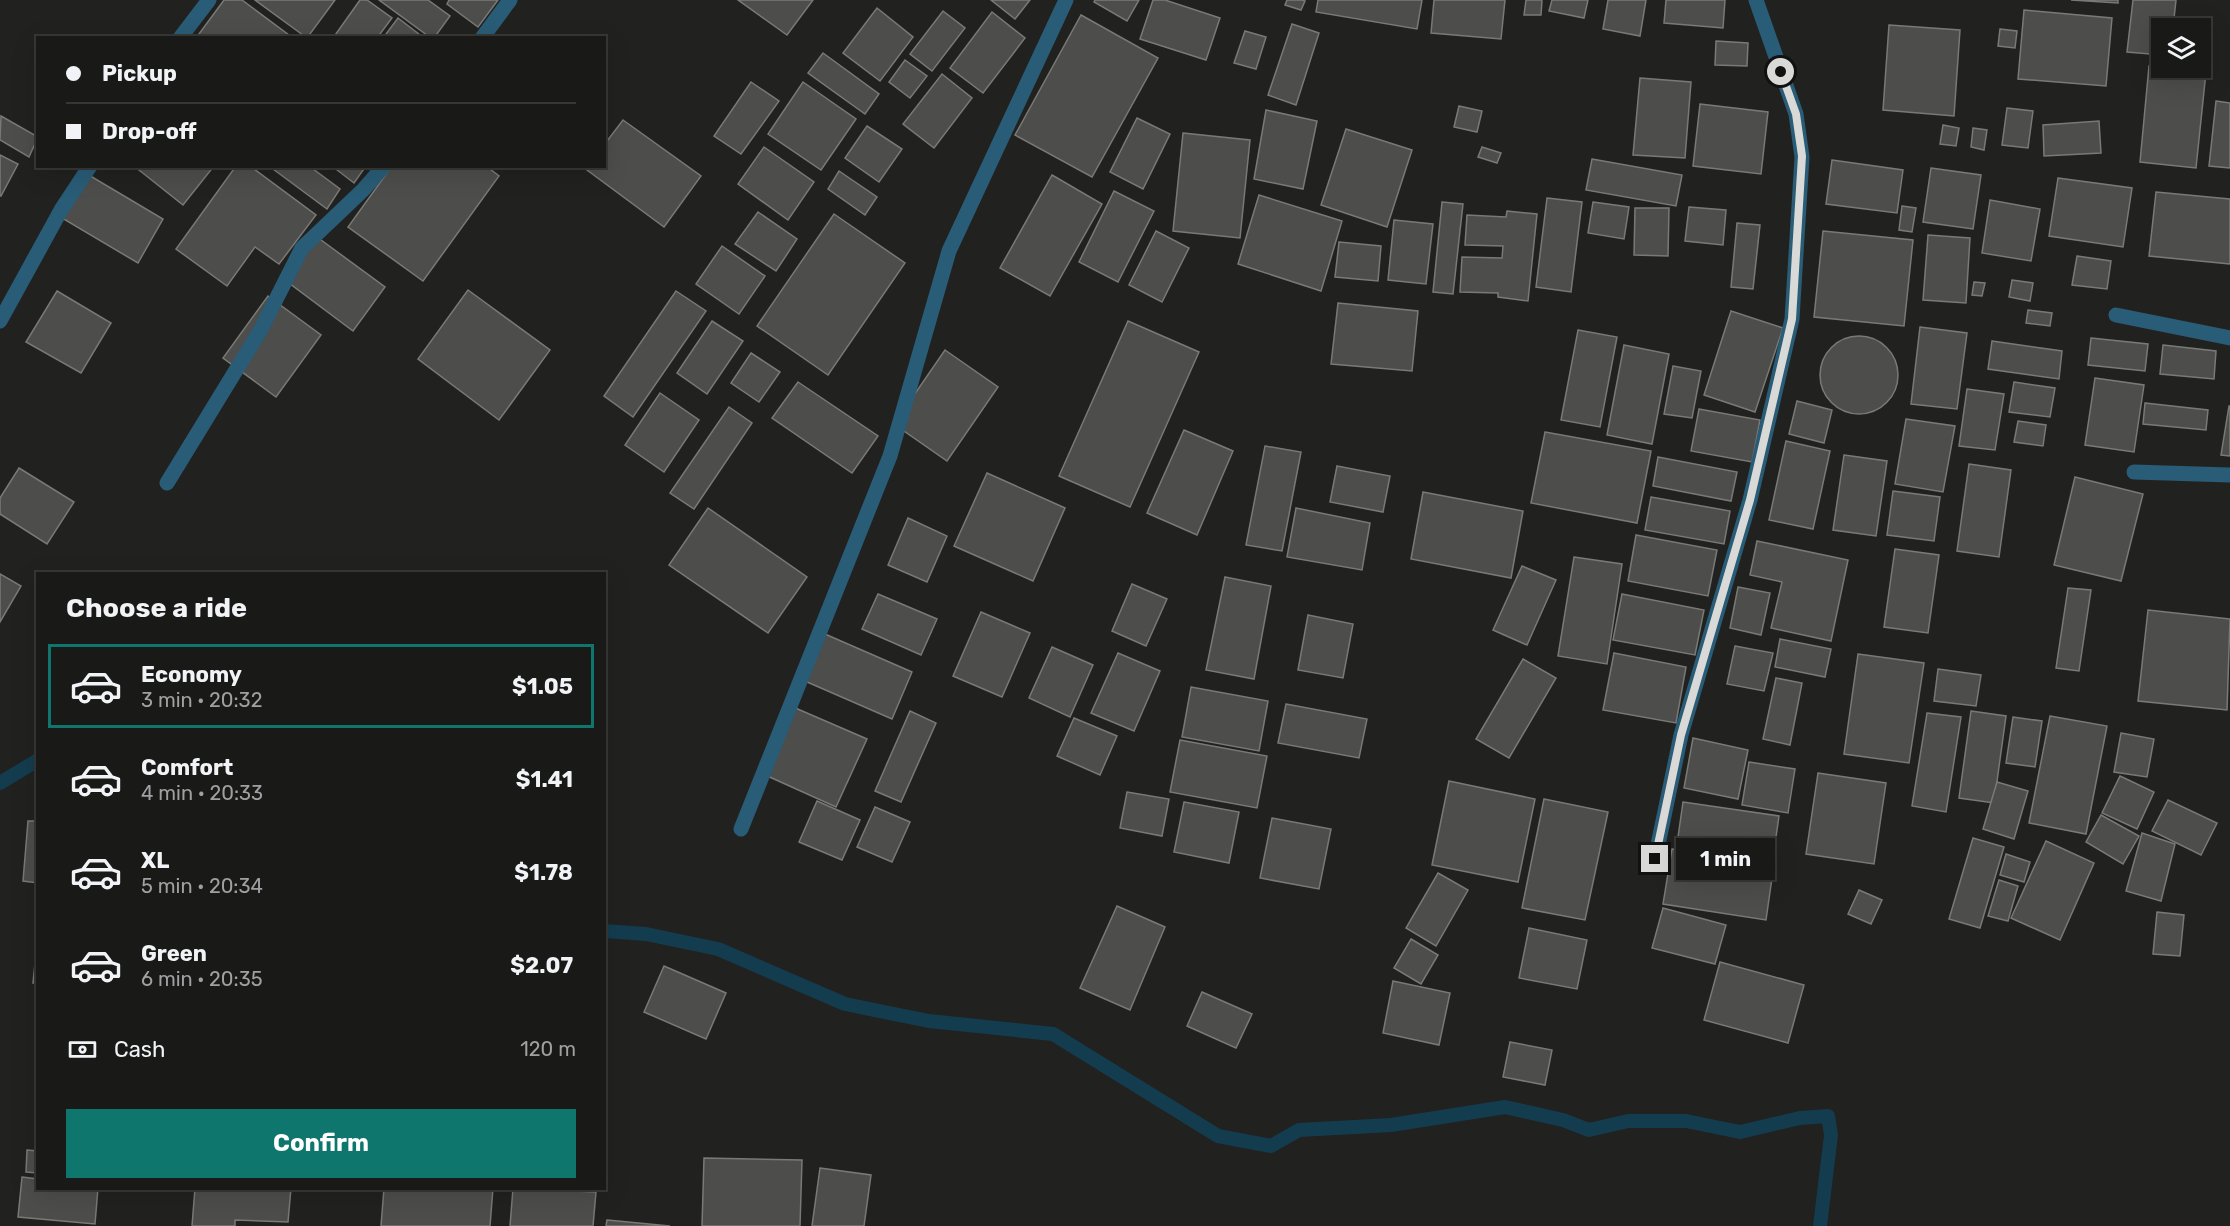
<!DOCTYPE html>
<html lang="en">
<head>
<meta charset="utf-8">
<style>
	:root { --surface:#191917; --page:#262624; --text:#f1f3f6; --muted:#9fa0a1; --line:#373836; --accent:#0f766e }
	body { margin:0; font-family:Rubik,sans-serif; background:var(--page); color:var(--text); height:100vh; display:flex; flex-direction:column; font-size:22px; white-space:nowrap }
	* { box-sizing:border-box; margin:0 }
	p { font-size:20px; color:var(--muted) }
	.icon { flex:none; width:33px; height:33px; fill:none; stroke:currentColor; stroke-width:2; stroke-linecap:round; stroke-linejoin:round }
	.map { position:relative; flex:1; overflow:hidden }
	.panel { position:absolute; left:36px; top:572px; width:570px; height:618px; display:flex; flex-direction:column; background:var(--surface); border-radius:0px; box-shadow:0 6px 24px #0002,0 0 0 2px var(--line) }
	.panel>* { flex:none }
	.banner { position:absolute; left:36px; top:36px; width:570px; height:132px; border-radius:0px; box-shadow:0 6px 24px #0002,0 0 0 2px var(--line); display:grid; align-content:center; height:132px; padding:0 30px; background:var(--surface) }
	.fabs { position:absolute; left:2151px; top:18px; display:grid; gap:12px }
	.fabs a { display:grid; place-items:center; width:60px; height:60px; border-radius:0px; background:var(--surface); box-shadow:0 6px 24px #0002,0 0 0 2px var(--line); font-size:30px }
	.end { position:absolute; width:27px; height:27px; margin:-14px; border:8px solid #d9d9d7; background:#111; box-shadow:0 0 0 3px #111 }
	.from { border-radius:50% }
	.bubble { position:absolute; height:42px; border-radius:0px; background:var(--surface); box-shadow:0 6px 24px #0002,0 0 0 2px var(--line); font-size:20px; font-weight:700; line-height:42px; text-align:center }
	.banner b { display:flex; align-items:center; gap:21px; height:57px; font-size:22px }
	.banner b+b { border-top:2px solid var(--line) }
	.banner i { width:15px; height:15px; background:var(--text) }
	ul { padding:0; list-style:none }
	li { display:flex; align-items:center; gap:18px; height:84px; margin:0 12px 9px; padding:0 18px; border:3px solid transparent; border-radius:0px }
	li div { flex:1 }
	li b { display:block; font-size:22px }
	li em { font-style:normal; font-weight:700 }
	li.on { border-color:var(--accent) }
	li>.icon { width:54px; height:54px; stroke-width:1.5 }
	h2 { padding:0 30px; font-size:27px; line-height:72px }
	.pay { display:flex; align-items:center; gap:15px; height:66px; padding:0 30px; font-size:22px }
	.pay p { margin-inline-start:auto }
	.action { display:flex; gap:12px; margin-top:auto; padding:12px 30px }
	.action a { flex:1; height:69px; border-radius:0px; background:var(--accent); color:#fff; font-size:24px; font-weight:700; line-height:69px; text-align:center }
	.map>svg:first-child { display:block }
</style>
</head>
<body>
<div class="map">
<svg width="2230" height="1226" viewBox="0 0 2230 1226">
	<rect width="100%" height="100%" fill="#21211f"/>
	<g fill="none" stroke-linecap="round" stroke-linejoin="round">
		<!-- stream -->
		<g stroke="#143c4f" stroke-width="14">
			<polyline points="0,783 38,760"/>
			<polyline points="604,931 646,934 718,949 845,1004 929,1021 1053,1034 1218,1136 1271,1146 1299,1130 1391,1125 1505,1107 1563,1120 1589,1130 1628,1121 1686,1121 1740,1132 1800,1118 1828,1116 1831,1135 1820,1226"/>
		</g>
	</g>
	<!-- building -->
	<g fill="#4d4d4b" stroke="#797976" stroke-width="1.5">
		<polygon points="224,0 242,0 293,38 196,38"/>
		<polygon points="255,0 335,0 307,38"/>
		<polygon points="360,0 367,0 392,18 377,38 333,38"/>
		<polygon points="379,0 428,0 450,16 434,38 431,38"/>
		<polygon points="449,0 498,0 478,27 447,4"/>
		<polygon points="738,0 813,0 787,35"/>
		<polygon points="991,0 1030,0 1015,19"/>
		<polygon points="1095,0 1139,0 1127,21 1094,2"/>
		<polygon points="1153,0 1165,0 1220,18 1206,60 1140,39"/>
		<polygon points="1287,0 1302,0 1305,1 1301,10 1285,5"/>
		<polygon points="1318,0 1422,0 1417,29 1316,12"/>
		<polygon points="1434,0 1505,0 1501,39 1431,33"/>
		<polygon points="1526,0 1542,0 1541,15 1524,15"/>
		<polygon points="1552,0 1588,0 1584,18 1549,11"/>
		<polygon points="1608,0 1646,0 1640,36 1603,29"/>
		<polygon points="1666,0 1725,0 1723,28 1664,23"/>
		<polygon points="2071,0 2118,0 2118,3"/>
		<polygon points="2133,0 2176,0 2173,28 2162,28 2162,55 2127,52"/>
		<polygon points="877,8 913,37 880,81 843,53"/>
		<polygon points="2024,10 2112,18 2106,86 2018,79"/>
		<polygon points="943,11 965,28 932,71 910,54"/>
		<polygon points="992,12 1025,38 983,93 950,68"/>
		<polygon points="1081,15 1158,58 1092,177 1015,135"/>
		<polygon points="398,18 424,38 383,38"/>
		<polygon points="1292,24 1319,33 1296,105 1268,95"/>
		<polygon points="1889,25 1960,30 1954,116 1883,110"/>
		<polygon points="2000,29 2017,31 2015,48 1998,46"/>
		<polygon points="1245,31 1266,37 1256,69 1234,63"/>
		<polygon points="1716,41 1748,43 1747,66 1715,65"/>
		<polygon points="823,53 879,94 865,114 808,73"/>
		<polygon points="905,60 927,76 910,98 889,82"/>
		<polygon points="2149,66 2206,72 2196,168 2140,162"/>
		<polygon points="942,74 972,98 934,148 903,124"/>
		<polygon points="1640,78 1691,82 1685,158 1633,155"/>
		<polygon points="751,82 779,101 741,154 714,136"/>
		<polygon points="803,82 856,119 821,170 768,134"/>
		<polygon points="2216,101 2230,103 2230,168 2209,166"/>
		<polygon points="1700,104 1768,112 1761,174 1693,166"/>
		<polygon points="1459,106 1482,111 1477,132 1454,127"/>
		<polygon points="2007,108 2033,111 2028,148 2002,145"/>
		<polygon points="1266,110 1317,121 1303,189 1254,179"/>
		<polygon points="1,116 38,137 29,157 0,140"/>
		<polygon points="1137,118 1170,134 1143,189 1110,172"/>
		<polygon points="623,120 701,176 664,227 587,170 589,166 604,166 604,145"/>
		<polygon points="2099,121 2101,153 2044,156 2043,125"/>
		<polygon points="1943,125 1959,128 1956,146 1940,144"/>
		<polygon points="867,126 902,149 879,182 845,158"/>
		<polygon points="1973,128 1987,130 1984,150 1971,147"/>
		<polygon points="1346,129 1412,150 1387,227 1321,205"/>
		<polygon points="1183,133 1250,140 1240,238 1173,231"/>
		<polygon points="764,147 814,182 788,220 738,184"/>
		<polygon points="1482,147 1501,153 1497,163 1478,157"/>
		<polygon points="0,155 18,164 1,196 0,196"/>
		<polygon points="1592,159 1682,175 1676,206 1586,190"/>
		<polygon points="1832,160 1903,170 1897,213 1826,204"/>
		<polygon points="134,166 214,166 183,205"/>
		<polygon points="236,166 250,166 316,215 279,264 255,247 227,286 176,249"/>
		<polygon points="269,166 309,166 340,189 327,209"/>
		<polygon points="332,166 366,166 354,183"/>
		<polygon points="392,166 486,166 499,176 423,281 348,227"/>
		<polygon points="1931,168 1981,175 1973,229 1923,222"/>
		<polygon points="839,171 877,197 865,215 828,189"/>
		<polygon points="87,174 163,219 138,263 62,218"/>
		<polygon points="1052,175 1102,204 1050,296 1000,268"/>
		<polygon points="2058,178 2132,188 2123,247 2049,236"/>
		<polygon points="1114,191 1154,211 1118,282 1079,262"/>
		<polygon points="2156,192 2230,199 2230,264 2149,256"/>
		<polygon points="1259,195 1342,221 1321,291 1238,264"/>
		<polygon points="1547,198 1582,202 1571,292 1536,287"/>
		<polygon points="1990,200 2040,209 2031,261 1982,253"/>
		<polygon points="1442,202 1463,204 1453,294 1433,292"/>
		<polygon points="1593,202 1629,207 1624,239 1588,233"/>
		<polygon points="1902,206 1916,208 1912,232 1899,230"/>
		<polygon points="1689,207 1726,210 1723,245 1685,241"/>
		<polygon points="1635,208 1669,208 1668,256 1634,255"/>
		<polygon points="1507,211 1537,214 1528,301 1498,297 1498,293 1460,292 1462,257 1502,258 1503,246 1465,245 1467,215 1506,217"/>
		<polygon points="758,212 797,239 776,271 735,244"/>
		<polygon points="834,214 905,263 828,375 757,326"/>
		<polygon points="1394,220 1433,224 1426,284 1388,280"/>
		<polygon points="1737,223 1760,225 1753,289 1731,287"/>
		<polygon points="1156,231 1189,248 1162,302 1129,285"/>
		<polygon points="1823,231 1913,240 1904,326 1814,317"/>
		<polygon points="1928,235 1970,238 1966,303 1923,300"/>
		<polygon points="317,237 385,287 353,331 285,280"/>
		<polygon points="1339,242 1381,246 1378,281 1335,277"/>
		<polygon points="722,246 765,276 739,314 696,284"/>
		<polygon points="2077,256 2111,261 2107,289 2072,285"/>
		<polygon points="2012,280 2033,283 2030,301 2009,297"/>
		<polygon points="1974,282 1985,283 1982,296 1972,295"/>
		<polygon points="468,290 550,350 499,420 418,359"/>
		<polygon points="57,291 111,323 81,373 26,342"/>
		<polygon points="676,291 706,311 633,417 604,396"/>
		<polygon points="268,296 321,335 276,397 223,358"/>
		<polygon points="1338,303 1418,311 1412,371 1331,364"/>
		<polygon points="2028,310 2052,313 2050,326 2026,323"/>
		<polygon points="1731,311 1783,328 1755,412 1704,395"/>
		<polygon points="712,321 743,341 707,394 677,373"/>
		<polygon points="1128,321 1199,352 1130,507 1059,476"/>
		<polygon points="1920,327 1967,333 1957,409 1911,404"/>
		<polygon points="1578,330 1617,337 1600,427 1561,420"/>
		<circle cx="1859" cy="375" r="39"/>
		<polygon points="2091,338 2148,344 2145,371 2088,365"/>
		<polygon points="1992,341 2062,351 2059,379 1988,369"/>
		<polygon points="1624,345 1669,354 1652,444 1607,435"/>
		<polygon points="2163,345 2216,351 2214,379 2160,374"/>
		<polygon points="945,350 998,387 947,461 894,424"/>
		<polygon points="751,353 780,372 759,402 731,383"/>
		<polygon points="1673,366 1701,371 1692,418 1664,414"/>
		<polygon points="2095,378 2144,385 2134,452 2085,445"/>
		<polygon points="798,382 878,436 852,473 772,418"/>
		<polygon points="2014,382 2055,388 2050,417 2009,412"/>
		<polygon points="1967,389 2004,394 1995,450 1959,446"/>
		<polygon points="660,393 699,420 664,472 625,445"/>
		<polygon points="1797,401 1832,410 1824,443 1789,434"/>
		<polygon points="2145,403 2208,410 2206,430 2143,424"/>
		<polygon points="2229,406 2230,406 2230,456 2221,455"/>
		<polygon points="729,407 752,423 694,509 670,493"/>
		<polygon points="1699,409 1760,420 1752,462 1691,451"/>
		<polygon points="1906,419 1955,426 1943,492 1895,484"/>
		<polygon points="2018,421 2046,425 2043,446 2014,442"/>
		<polygon points="1184,430 1233,451 1197,535 1147,513"/>
		<polygon points="1545,432 1651,451 1637,523 1531,503"/>
		<polygon points="1786,441 1830,451 1813,529 1769,520"/>
		<polygon points="1265,446 1301,452 1282,551 1246,545"/>
		<polygon points="1844,455 1887,461 1876,536 1833,530"/>
		<polygon points="1658,457 1737,472 1731,501 1653,486"/>
		<polygon points="1969,464 2011,470 1999,557 1957,551"/>
		<polygon points="1337,466 1390,476 1383,512 1330,502"/>
		<polygon points="19,468 74,502 47,544 0,514 0,498"/>
		<polygon points="987,473 1065,508 1033,581 954,546"/>
		<polygon points="2075,477 2143,494 2121,581 2054,565"/>
		<polygon points="1893,491 1940,497 1934,541 1887,535"/>
		<polygon points="1423,492 1523,511 1511,578 1411,559"/>
		<polygon points="1651,497 1730,511 1724,544 1645,530"/>
		<polygon points="708,508 807,577 768,633 669,565"/>
		<polygon points="1296,508 1370,523 1362,570 1287,557"/>
		<polygon points="908,518 947,536 927,582 888,565"/>
		<polygon points="1636,535 1717,550 1708,596 1628,581"/>
		<polygon points="1757,541 1848,560 1831,641 1771,628 1782,582 1750,575"/>
		<polygon points="1895,549 1939,555 1928,633 1884,627"/>
		<polygon points="1574,557 1622,564 1607,664 1558,656"/>
		<polygon points="1522,566 1556,580 1527,645 1493,630"/>
		<polygon points="0,574 21,586 0,622"/>
		<polygon points="1225,577 1271,586 1254,679 1206,670"/>
		<polygon points="1132,584 1167,599 1146,646 1112,631"/>
		<polygon points="1738,587 1770,593 1761,635 1730,628"/>
		<polygon points="2068,588 2091,590 2079,671 2056,668"/>
		<polygon points="878,594 937,619 921,655 862,629"/>
		<polygon points="1622,594 1704,610 1695,655 1613,640"/>
		<polygon points="2148,610 2230,619 2227,710 2138,701"/>
		<polygon points="981,612 1030,633 1002,697 953,676"/>
		<polygon points="1308,615 1353,624 1343,678 1298,670"/>
		<polygon points="818,631 912,672 892,719 798,678"/>
		<polygon points="1780,639 1831,649 1825,677 1775,667"/>
		<polygon points="1735,646 1773,653 1764,691 1727,684"/>
		<polygon points="1052,647 1093,665 1070,717 1029,698"/>
		<polygon points="1118,653 1160,671 1134,731 1091,713"/>
		<polygon points="1614,653 1686,667 1676,723 1603,710"/>
		<polygon points="1858,654 1924,663 1909,763 1844,754"/>
		<polygon points="1523,659 1556,678 1509,758 1476,739"/>
		<polygon points="1938,669 1981,675 1976,706 1934,701"/>
		<polygon points="1776,678 1802,683 1790,745 1763,739"/>
		<polygon points="1191,687 1268,701 1259,751 1182,737"/>
		<polygon points="1286,704 1367,719 1359,758 1278,743"/>
		<polygon points="793,707 867,739 836,807 763,774"/>
		<polygon points="910,711 936,723 901,802 875,791"/>
		<polygon points="1971,711 2006,716 1994,803 1959,798"/>
		<polygon points="1927,713 1961,717 1946,812 1912,806"/>
		<polygon points="2050,716 2107,726 2086,834 2029,823"/>
		<polygon points="2013,717 2042,721 2035,767 2006,763"/>
		<polygon points="1074,718 1117,736 1100,775 1057,756"/>
		<polygon points="2121,733 2154,739 2147,777 2114,772"/>
		<polygon points="1693,738 1748,750 1738,799 1684,788"/>
		<polygon points="1180,740 1267,756 1257,808 1170,792"/>
		<polygon points="1749,762 1795,769 1788,813 1742,805"/>
		<polygon points="1818,773 1886,783 1874,864 1806,854"/>
		<polygon points="2120,776 2154,792 2137,829 2102,813"/>
		<polygon points="1449,781 1535,799 1518,882 1432,865"/>
		<polygon points="1997,782 2028,791 2014,839 1983,829"/>
		<polygon points="1127,792 1169,799 1162,836 1120,828"/>
		<polygon points="1544,799 1608,812 1585,920 1522,908"/>
		<polygon points="2168,800 2217,823 2201,855 2152,831"/>
		<polygon points="817,801 860,820 842,860 799,842"/>
		<polygon points="1184,802 1239,812 1229,863 1174,852"/>
		<polygon points="1683,802 1779,816 1774,851 1678,837"/>
		<polygon points="875,807 910,822 892,862 857,847"/>
		<polygon points="2101,815 2139,836 2123,864 2086,842"/>
		<polygon points="1272,818 1331,829 1319,889 1260,878"/>
		<polygon points="28,821 38,821 38,883 23,881"/>
		<polygon points="2142,833 2175,844 2161,901 2126,891"/>
		<polygon points="1973,838 2004,847 1980,928 1949,919"/>
		<polygon points="2046,841 2094,863 2060,940 2011,918"/>
		<polygon points="1672,849 1774,864 1766,920 1663,904"/>
		<polygon points="2006,854 2030,862 2024,882 2000,875"/>
		<polygon points="1438,873 1468,890 1436,946 1406,928"/>
		<polygon points="1999,880 2018,886 2008,921 1988,916"/>
		<polygon points="1859,890 1882,900 1871,924 1848,914"/>
		<polygon points="1117,906 1165,927 1130,1010 1080,988"/>
		<polygon points="1663,908 1726,925 1715,964 1652,948"/>
		<polygon points="2157,912 2184,915 2180,956 2153,954"/>
		<polygon points="1529,928 1587,940 1577,989 1519,978"/>
		<polygon points="1411,939 1438,955 1421,984 1394,968"/>
		<polygon points="37,944 38,944 38,983 33,983"/>
		<polygon points="1720,962 1804,985 1788,1043 1704,1020"/>
		<polygon points="664,966 726,993 706,1039 644,1012"/>
		<polygon points="1393,981 1450,993 1439,1045 1383,1033"/>
		<polygon points="1202,992 1252,1014 1236,1048 1187,1026"/>
		<polygon points="1510,1042 1552,1050 1545,1085 1503,1077"/>
		<polygon points="27,1150 38,1151 38,1173 26,1172"/>
		<polygon points="704,1158 802,1160 800,1226 702,1226"/>
		<polygon points="820,1168 871,1175 864,1226 812,1226"/>
		<polygon points="22,1177 38,1179 38,1188 98,1188 95,1224 18,1217"/>
		<polygon points="195,1188 291,1188 288,1222 235,1220 235,1226 192,1226"/>
		<polygon points="384,1188 493,1188 490,1226 381,1226"/>
		<polygon points="513,1188 596,1192 593,1226 510,1226"/>
		<polygon points="607,1220 670,1226 606,1226"/>
	</g>
	<g fill="none" stroke-linecap="round" stroke-linejoin="round">
		<!-- minor -->
		<g stroke="#295c76" stroke-width="15">
			<polyline points="180,38 209,0"/>
			<polyline points="482,38 510,0"/>
			<polyline points="2116,315 2230,338"/>
			<polyline points="0,321 61,210 90,166"/>
			<polyline points="2134,472 2230,475"/>
			<polyline points="167,483 260,331 302,248 363,190 384,166"/>
			<polyline points="741,829 890,456 949,251 1066,0"/>
			<polyline points="1655,859 1681,735 1750,500 1792,319 1802,157 1796,114 1756,0"/>
		</g>
	</g>
	<g fill="none" stroke-linecap="round" stroke-linejoin="round">
		<!-- route -->
		<polyline stroke="#d9d9d7" stroke-width="8" points="1655,859 1681,735 1750,500 1792,319 1802,156 1796,114 1781,72"/>
	</g>
</svg>
<div class="fabs">
<a><svg class="icon" aria-label="layers" viewBox="0 0 24 24"><path d="M12 4l9 5-9 5-9-5zM3 14l9 5 9-5"/></svg></a>
</div>
<i class="end from" style="left:1781px;top:72px"></i>
<i class="end" style="left:1655px;top:859px"></i>
<div class="bubble" style="left:1676px;top:838px;width:99px">1 min</div>
<div class="banner">
<b><i class="from"></i>Pickup</b>
<b><i></i>Drop-off</b>
</div>
<section class="panel">
<h2>Choose a ride</h2>
<ul>
<li class="on"><svg class="icon" aria-label="car" viewBox="0 0 24 24"><path d="M5 17H2v-5l4-1 3-4h7l3 4 3 1v5h-3M9 17h6M6 11h13"/><circle cx="7" cy="17" r="2"/><circle cx="17" cy="17" r="2"/></svg><div><b>Economy</b><p>3 min · 20:32</p></div><em>$1.05</em></li>
<li><svg class="icon" aria-label="car" viewBox="0 0 24 24"><path d="M5 17H2v-5l4-1 3-4h7l3 4 3 1v5h-3M9 17h6M6 11h13"/><circle cx="7" cy="17" r="2"/><circle cx="17" cy="17" r="2"/></svg><div><b>Comfort</b><p>4 min · 20:33</p></div><em>$1.41</em></li>
<li><svg class="icon" aria-label="car" viewBox="0 0 24 24"><path d="M5 17H2v-5l4-1 3-4h7l3 4 3 1v5h-3M9 17h6M6 11h13"/><circle cx="7" cy="17" r="2"/><circle cx="17" cy="17" r="2"/></svg><div><b>XL</b><p>5 min · 20:34</p></div><em>$1.78</em></li>
<li><svg class="icon" aria-label="car" viewBox="0 0 24 24"><path d="M5 17H2v-5l4-1 3-4h7l3 4 3 1v5h-3M9 17h6M6 11h13"/><circle cx="7" cy="17" r="2"/><circle cx="17" cy="17" r="2"/></svg><div><b>Green</b><p>6 min · 20:35</p></div><em>$2.07</em></li>
</ul>
<div class="pay"><svg class="icon" aria-label="cash" viewBox="0 0 24 24"><path d="M3 7h18v10H3z"/><circle cx="12" cy="12" r="2"/></svg>Cash<p>120 m</p></div>
<div class="action"><a>Confirm</a></div>
</section>
</div>
</body>
</html>
